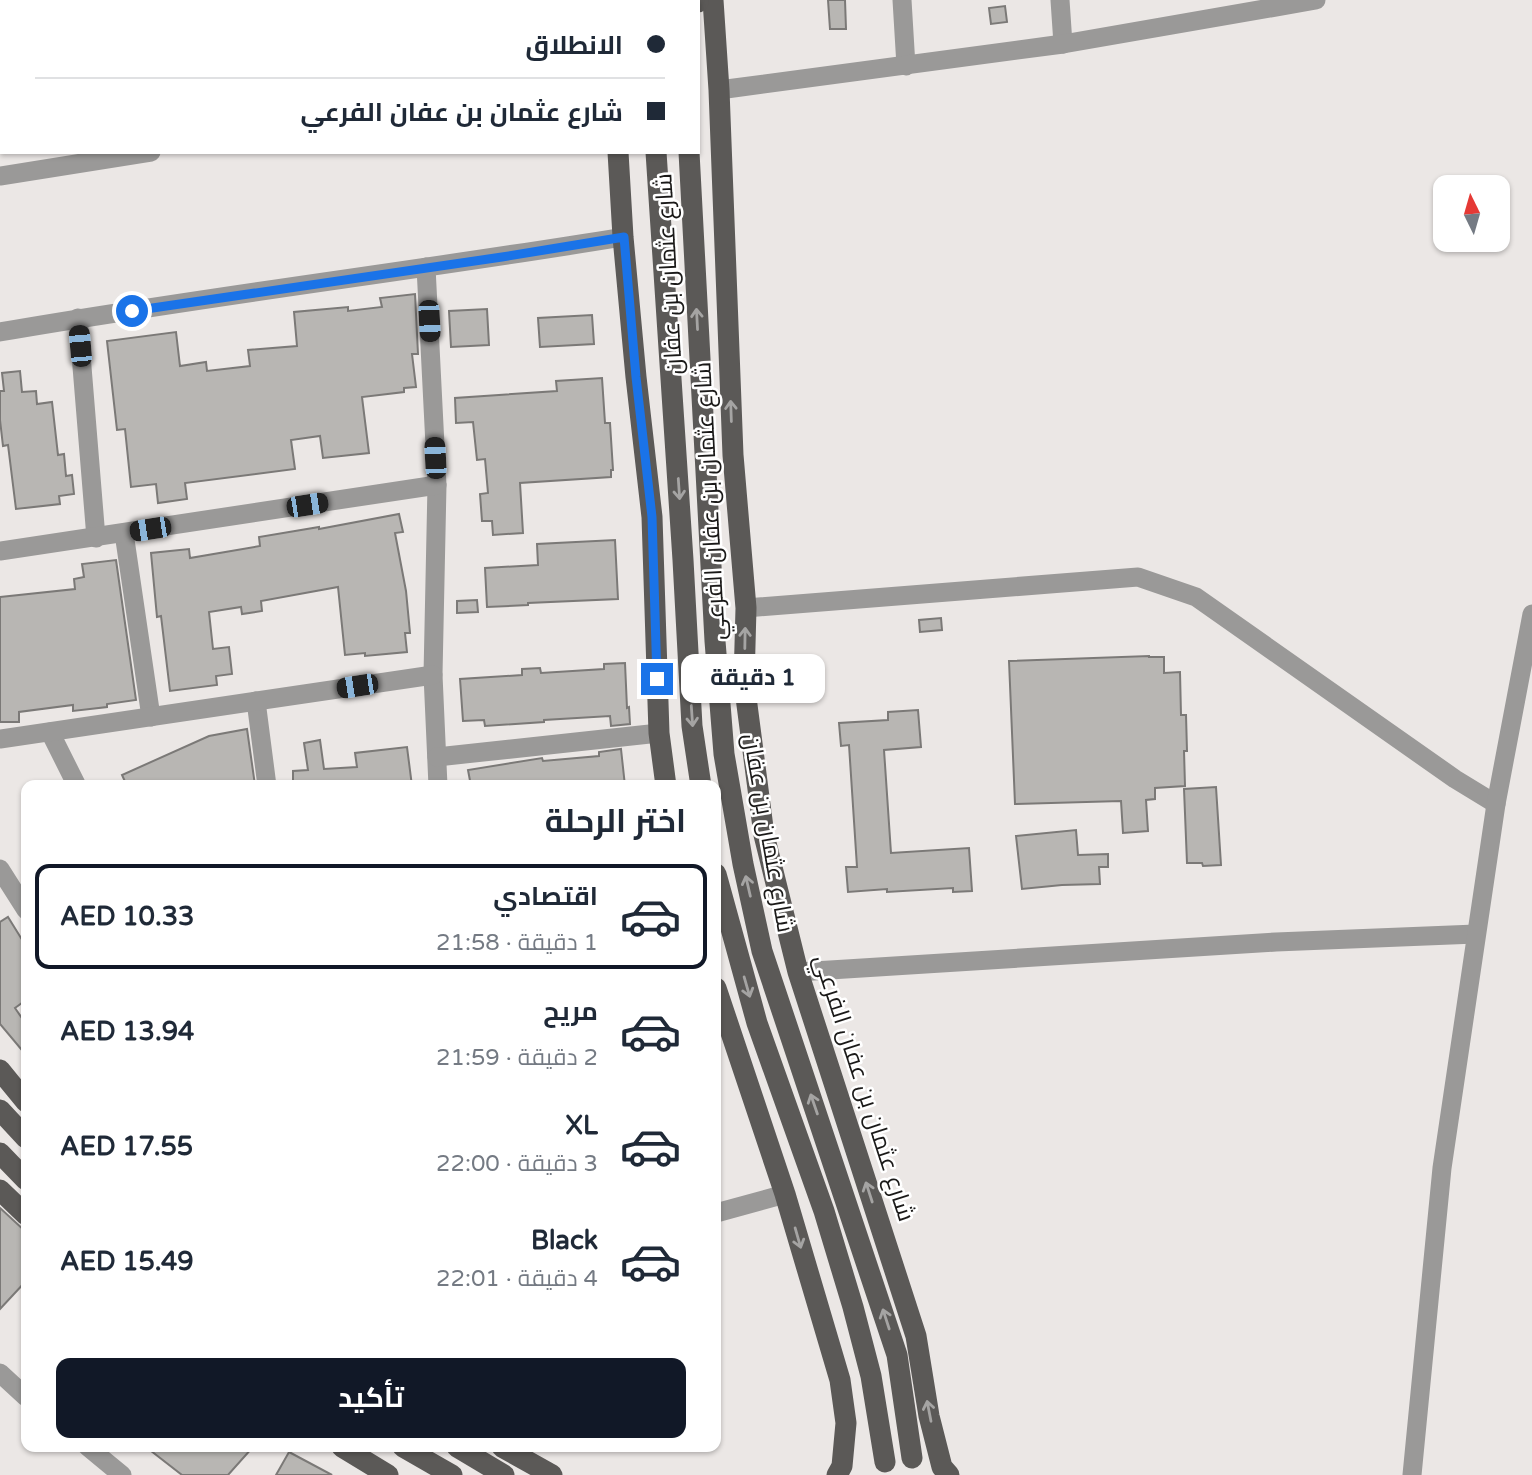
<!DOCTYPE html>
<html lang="ar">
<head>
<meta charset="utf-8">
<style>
	:root { --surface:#fff; --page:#f2f2f3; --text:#1f2937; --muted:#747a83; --line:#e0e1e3; --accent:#111827 }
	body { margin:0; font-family:"Varela Round",Cairo,sans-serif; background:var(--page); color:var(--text); direction:rtl; height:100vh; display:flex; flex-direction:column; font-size:26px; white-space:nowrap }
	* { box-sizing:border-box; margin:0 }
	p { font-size:23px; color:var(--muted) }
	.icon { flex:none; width:38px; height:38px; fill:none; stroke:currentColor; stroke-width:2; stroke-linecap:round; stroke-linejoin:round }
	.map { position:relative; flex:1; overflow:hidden; direction:ltr }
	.drawer { position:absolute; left:21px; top:780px; width:700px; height:672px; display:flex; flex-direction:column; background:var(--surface); border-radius:14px; box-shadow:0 2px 5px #0004; direction:rtl }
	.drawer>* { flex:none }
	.banner { position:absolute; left:0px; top:0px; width:700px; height:154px; box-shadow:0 2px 5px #0004; direction:rtl; display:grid; align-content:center; height:154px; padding:0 35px; background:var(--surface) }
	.needle { width:46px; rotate:355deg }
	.buttons { position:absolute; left:1433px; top:175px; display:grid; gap:14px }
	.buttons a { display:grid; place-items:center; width:77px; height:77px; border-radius:14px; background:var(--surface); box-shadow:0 2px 5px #0004; font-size:35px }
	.end { position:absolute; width:32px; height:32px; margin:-16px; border:9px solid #1a73e8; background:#fff; box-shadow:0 0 0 4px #fff }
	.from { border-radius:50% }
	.bubble { position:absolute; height:49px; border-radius:14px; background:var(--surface); box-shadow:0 2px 5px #0004; font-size:23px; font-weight:700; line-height:49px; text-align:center; direction:rtl }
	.car { position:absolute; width:21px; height:42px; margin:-21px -10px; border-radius:9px; box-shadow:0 0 5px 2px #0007; background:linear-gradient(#222 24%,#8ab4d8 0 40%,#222 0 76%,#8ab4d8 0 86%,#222 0) }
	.banner b { display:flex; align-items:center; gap:24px; height:66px; font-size:26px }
	.banner b+b { border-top:2px solid var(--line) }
	.banner i { width:18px; height:18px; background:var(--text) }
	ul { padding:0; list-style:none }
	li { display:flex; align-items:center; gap:21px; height:105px; margin:0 14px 10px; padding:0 21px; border:4px solid transparent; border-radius:14px }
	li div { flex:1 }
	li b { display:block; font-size:26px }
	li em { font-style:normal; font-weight:700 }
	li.on { border-color:var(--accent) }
	li>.icon { width:63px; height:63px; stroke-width:1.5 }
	h2 { padding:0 35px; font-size:32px; line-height:84px }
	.button { display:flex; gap:14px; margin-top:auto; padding:14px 35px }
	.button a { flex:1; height:80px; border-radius:14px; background:var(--accent); color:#fff; font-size:28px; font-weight:700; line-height:80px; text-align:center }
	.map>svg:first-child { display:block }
</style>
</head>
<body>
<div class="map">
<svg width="1532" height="1475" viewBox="0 0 1532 1475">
	<rect width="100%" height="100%" fill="#ebe7e5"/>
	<!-- building -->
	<g fill="#b8b6b3" stroke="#7b7977" stroke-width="2">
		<polygon points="828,0 845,0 846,29 830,29"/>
		<polygon points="1005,6 1007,22 991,24 989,8"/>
		<polygon points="415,294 418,354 412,354 416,387 404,388 404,392 362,397 369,453 323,458 320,436 291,440 295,469 185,483 187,499 158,503 156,484 131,487 125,429 117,430 107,341 176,332 180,366 206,362 207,371 250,366 248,350 297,346 294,312 348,307 348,311 382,307 380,298"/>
		<polygon points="487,309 489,345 451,347 449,311"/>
		<polygon points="592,315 594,344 540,347 538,318"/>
		<polygon points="20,371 22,392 36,391 37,404 52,402 58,455 64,454 66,476 72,475 74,494 59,496 60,504 16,509 8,445 3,446 0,420 0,391 4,391 2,373"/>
		<polygon points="602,378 605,423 610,423 613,470 611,470 611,477 520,483 523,533 493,535 492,521 482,521 480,494 488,493 485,459 477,460 473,422 456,423 455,398 557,391 556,381"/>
		<polygon points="399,514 403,532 395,533 406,591 410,633 405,633 407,652 365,656 365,653 345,655 338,587 261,601 262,611 242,614 241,607 209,612 213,649 229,647 232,674 216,676 217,685 170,691 161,616 157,617 151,553 189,549 190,558 260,546 259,537 319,527 319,529"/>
		<polygon points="615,540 618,599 528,603 528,605 487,607 485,568 538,565 537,544"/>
		<polygon points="116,560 136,700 107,704 107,707 73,711 73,705 19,712 19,722 0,722 0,597 75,589 74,579 84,577 82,564"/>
		<polygon points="477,600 478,612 457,613 457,601"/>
		<polygon points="941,618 942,630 920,632 919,620"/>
		<polygon points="1149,656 1149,657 1164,657 1164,673 1180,672 1181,715 1186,715 1187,751 1184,751 1185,786 1155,788 1155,799 1146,800 1148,831 1123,833 1121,801 1015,804 1009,661"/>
		<polygon points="625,663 627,708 629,707 630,724 611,726 610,716 544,720 544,722 485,726 484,720 463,721 460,679 522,675 522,669 540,668 541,673 604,669 604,664"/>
		<polygon points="918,710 921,747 884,750 891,853 969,848 972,891 953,892 953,888 887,892 887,889 848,892 846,867 857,867 849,745 841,746 839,723 888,720 888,712"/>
		<polygon points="247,729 255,785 127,786 122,775 209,736"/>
		<polygon points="320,740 324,769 357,767 355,753 407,747 412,786 293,786 293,771 308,770 304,743"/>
		<polygon points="621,749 625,786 471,786 468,770 542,758 543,761 599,756 599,752"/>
		<polygon points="1216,787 1221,865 1203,866 1202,863 1187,863 1184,789"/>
		<polygon points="1076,830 1078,855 1108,854 1108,867 1099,867 1100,884 1062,885 1022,889 1016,836"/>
		<polygon points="8,917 26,946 26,1000 15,1008 26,1024 26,1055 0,1024 0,922"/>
		<polygon points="0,1208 26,1232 26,1281 0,1309"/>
		<polygon points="146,1447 253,1447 228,1475 182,1475"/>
		<polygon points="289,1452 332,1475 276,1475"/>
	</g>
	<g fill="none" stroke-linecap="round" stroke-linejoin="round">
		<!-- minor -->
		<g stroke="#9a9998" stroke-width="19">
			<polyline points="368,0 368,2"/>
			<polyline points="487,0 487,2"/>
			<polyline points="902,0 906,66"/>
			<polyline points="1060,0 1063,44"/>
			<polyline points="719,90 1063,44 1316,0"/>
			<polyline points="0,176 151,152"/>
			<polyline points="426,267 437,485 433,675 438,786"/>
			<polyline points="78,318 96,538"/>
			<path d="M0 332C207 296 416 271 623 237"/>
			<polyline points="124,533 151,717"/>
			<polyline points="0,551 437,485"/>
			<polyline points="746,608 1138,577 1196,597 1455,779 1496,804"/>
			<polyline points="256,701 267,786"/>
			<polyline points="50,732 77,786"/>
			<polyline points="0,739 433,675"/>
			<polyline points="437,757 659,733"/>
			<polyline points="0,869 26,910"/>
			<polyline points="798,972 1276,942 1476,934"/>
			<polyline points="716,1213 785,1194"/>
			<polyline points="0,1373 26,1397"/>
			<polyline points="88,1447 122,1475"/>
			<polyline points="1412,1475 1442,1168 1496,804 1532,614"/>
		</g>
		<!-- major -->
		<g stroke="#5b5957" stroke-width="21">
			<polyline points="610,0 610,2"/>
			<polyline points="647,0 647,2"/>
			<polyline points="680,0 681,2"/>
			<polyline points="713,0 719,90 733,455 746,608 744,682 764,835 798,972 916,1336 929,1416 942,1467 949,1475"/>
			<polyline points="698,2 698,0"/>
			<polyline points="618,152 623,237 636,377 652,517 659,733 666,786"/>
			<polyline points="656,152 683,560 692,726 701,786"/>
			<polyline points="689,152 715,641 724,754 743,864 762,951 897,1355 912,1458"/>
			<polyline points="716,874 757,1023 824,1211 853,1307 871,1376 885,1462"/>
			<polyline points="716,988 785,1194 840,1380 846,1423 842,1466 837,1475"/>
			<polyline points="0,1070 26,1102"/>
			<polyline points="0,1110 26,1138"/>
			<polyline points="0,1153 26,1180"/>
			<polyline points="0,1190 26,1215"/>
			<polyline points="342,1447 388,1475"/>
			<polyline points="403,1447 452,1475"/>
			<polyline points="457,1447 504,1475"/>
			<polyline points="502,1447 552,1475"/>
		</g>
	</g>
	<!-- one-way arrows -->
	<defs><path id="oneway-shaft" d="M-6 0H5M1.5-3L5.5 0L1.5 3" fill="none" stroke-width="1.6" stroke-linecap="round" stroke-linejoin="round" transform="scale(1.75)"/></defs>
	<g stroke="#a5a4a3">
		<use href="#oneway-shaft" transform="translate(697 319) rotate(-93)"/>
		<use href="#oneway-shaft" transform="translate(731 411) rotate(-92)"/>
		<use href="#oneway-shaft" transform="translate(679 489) rotate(86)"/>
		<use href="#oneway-shaft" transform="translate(745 638) rotate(-89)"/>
		<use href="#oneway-shaft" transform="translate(692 716) rotate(86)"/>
		<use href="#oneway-shaft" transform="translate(748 886) rotate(-103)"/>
		<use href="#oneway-shaft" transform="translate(747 987) rotate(74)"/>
		<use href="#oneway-shaft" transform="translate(814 1104) rotate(-109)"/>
		<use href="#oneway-shaft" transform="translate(869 1192) rotate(-108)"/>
		<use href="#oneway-shaft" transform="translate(798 1238) rotate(74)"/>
		<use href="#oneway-shaft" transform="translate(886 1319) rotate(-108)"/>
		<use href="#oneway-shaft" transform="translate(929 1411) rotate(-101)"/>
	</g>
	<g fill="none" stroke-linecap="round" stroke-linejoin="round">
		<!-- route -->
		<polyline stroke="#1a73e8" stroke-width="9" points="132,311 502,257 624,237 636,377 652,517 657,679"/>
	</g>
	<g text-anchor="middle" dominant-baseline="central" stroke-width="5" stroke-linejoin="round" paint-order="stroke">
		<!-- street labels -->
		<g font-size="24" fill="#1a1918" stroke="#fff">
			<text transform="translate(669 274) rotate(-93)">شارع عثمان بن عفان</text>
			<text transform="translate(710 501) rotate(-93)">شارع عثمان بن عفان الفرعي</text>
			<text transform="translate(768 833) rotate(80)">شارع عثمان بن عفان</text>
			<text transform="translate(864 1088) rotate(72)">شارع عثمان بن عفان الفرعي</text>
		</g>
	</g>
</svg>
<div class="buttons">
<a><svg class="needle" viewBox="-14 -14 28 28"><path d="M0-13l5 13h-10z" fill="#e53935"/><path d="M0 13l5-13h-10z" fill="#747a83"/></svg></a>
</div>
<i class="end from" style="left:132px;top:311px"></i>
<i class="end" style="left:657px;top:679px"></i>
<div class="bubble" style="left:681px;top:654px;width:144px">1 دقيقة</div>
<i class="car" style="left:429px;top:321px;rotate:177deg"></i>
<i class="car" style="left:80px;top:346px;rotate:355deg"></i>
<i class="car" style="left:435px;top:458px;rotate:357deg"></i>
<i class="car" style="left:307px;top:505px;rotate:81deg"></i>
<i class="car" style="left:150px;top:529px;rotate:261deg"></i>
<i class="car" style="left:357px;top:686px;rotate:261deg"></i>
<div class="banner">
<b><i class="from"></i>الانطلاق</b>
<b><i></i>شارع عثمان بن عفان الفرعي</b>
</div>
<section class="drawer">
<h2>اختر الرحلة</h2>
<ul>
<li class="on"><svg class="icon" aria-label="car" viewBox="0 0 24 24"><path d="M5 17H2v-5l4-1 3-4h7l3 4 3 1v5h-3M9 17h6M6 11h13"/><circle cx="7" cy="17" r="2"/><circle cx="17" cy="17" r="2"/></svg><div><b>اقتصادي</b><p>1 دقيقة · 21:58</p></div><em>AED 10.33</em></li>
<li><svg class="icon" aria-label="car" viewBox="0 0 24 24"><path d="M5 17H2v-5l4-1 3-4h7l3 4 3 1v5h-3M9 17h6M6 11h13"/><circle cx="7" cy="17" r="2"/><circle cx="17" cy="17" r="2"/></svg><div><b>مريح</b><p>2 دقيقة · 21:59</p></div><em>AED 13.94</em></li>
<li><svg class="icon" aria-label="car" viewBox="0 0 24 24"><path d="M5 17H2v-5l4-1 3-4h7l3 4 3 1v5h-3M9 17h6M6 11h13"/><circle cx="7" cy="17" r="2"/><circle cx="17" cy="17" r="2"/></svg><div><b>XL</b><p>3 دقيقة · 22:00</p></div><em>AED 17.55</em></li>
<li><svg class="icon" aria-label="car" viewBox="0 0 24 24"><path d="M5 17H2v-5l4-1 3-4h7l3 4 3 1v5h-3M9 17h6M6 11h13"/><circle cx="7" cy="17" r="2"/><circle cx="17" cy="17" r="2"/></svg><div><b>Black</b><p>4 دقيقة · 22:01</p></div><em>AED 15.49</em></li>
</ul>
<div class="button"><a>تأكيد</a></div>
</section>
</div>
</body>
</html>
